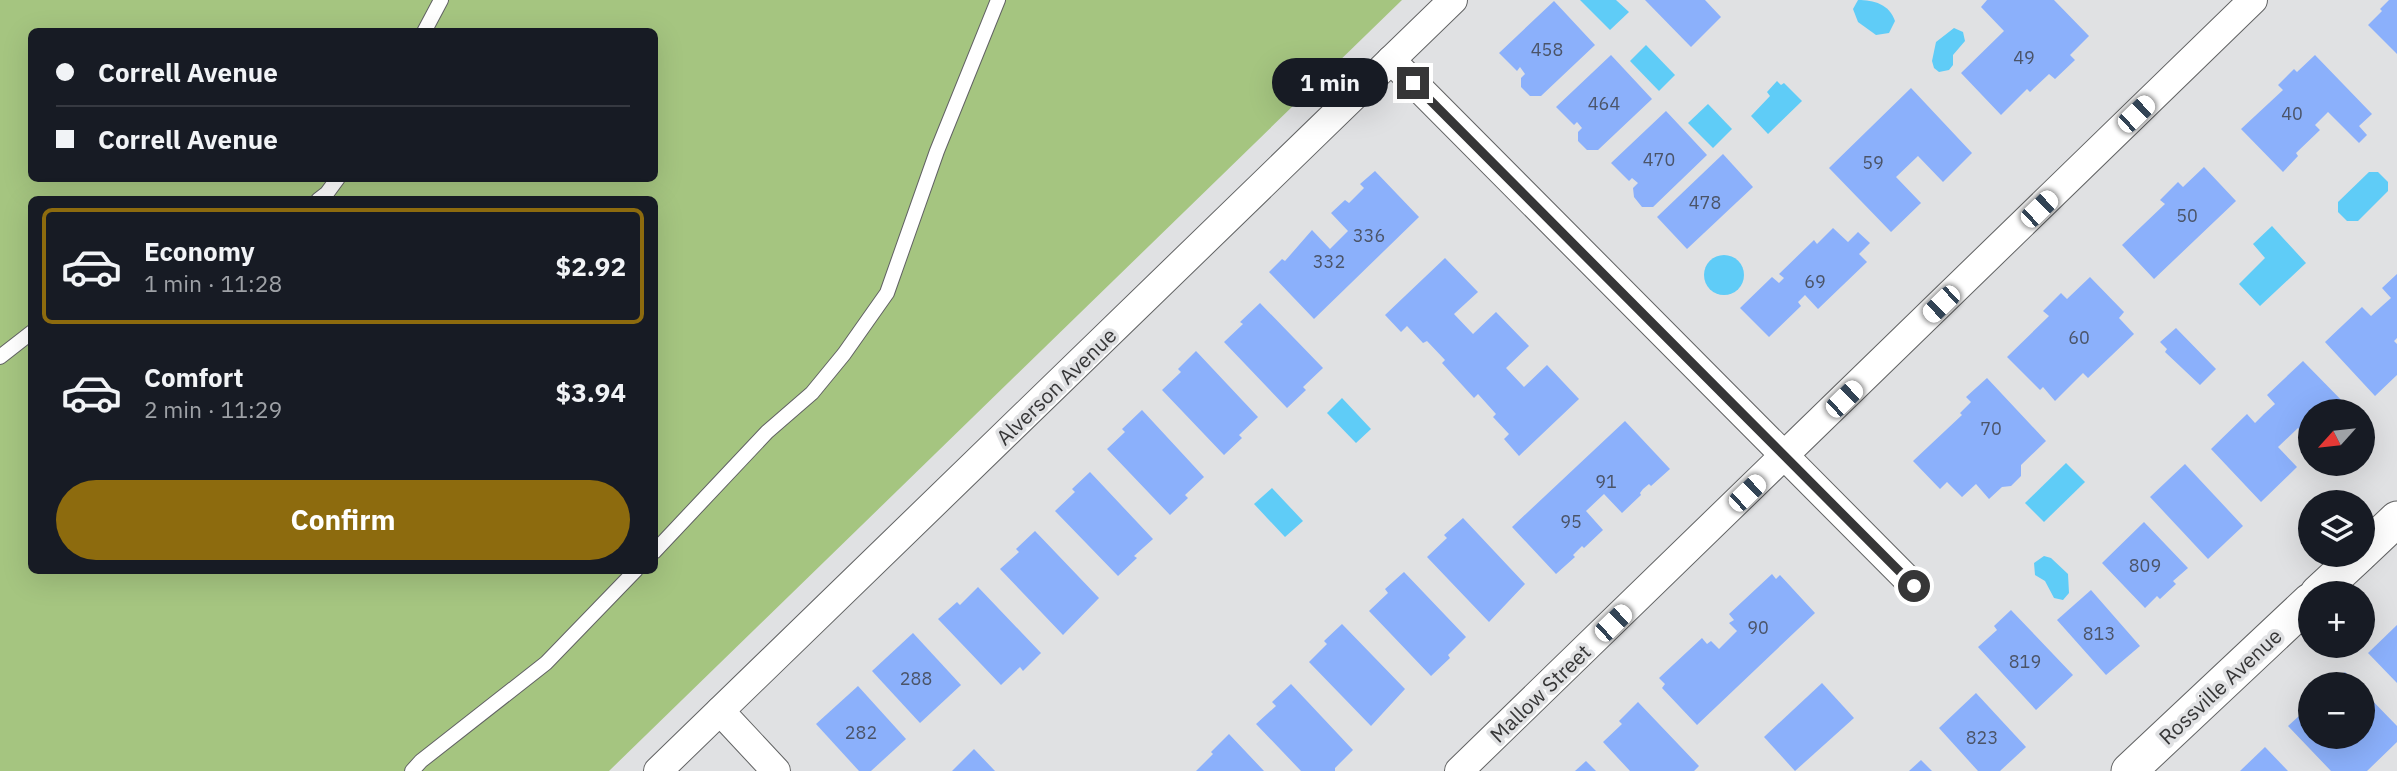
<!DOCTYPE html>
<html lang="en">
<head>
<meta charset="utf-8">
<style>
	:root { --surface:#171b24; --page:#242831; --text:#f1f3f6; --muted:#9ea1a6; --line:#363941; --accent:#8d6b0e }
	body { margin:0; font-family:"IBM Plex Sans",sans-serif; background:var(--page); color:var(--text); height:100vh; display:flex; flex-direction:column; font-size:26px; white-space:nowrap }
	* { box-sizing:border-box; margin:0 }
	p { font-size:23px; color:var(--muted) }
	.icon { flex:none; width:38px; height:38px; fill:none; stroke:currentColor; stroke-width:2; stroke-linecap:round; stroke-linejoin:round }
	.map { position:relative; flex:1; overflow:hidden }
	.panel { position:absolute; left:28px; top:196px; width:630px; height:378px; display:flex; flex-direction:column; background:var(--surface); border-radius:10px; box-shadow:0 7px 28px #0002 }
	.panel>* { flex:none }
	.guide { position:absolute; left:28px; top:28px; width:630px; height:154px; border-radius:10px; box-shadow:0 7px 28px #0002; display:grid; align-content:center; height:154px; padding:0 28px; background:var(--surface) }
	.needle { width:46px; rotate:243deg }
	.buttons { position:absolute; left:2298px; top:399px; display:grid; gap:14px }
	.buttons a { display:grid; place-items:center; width:77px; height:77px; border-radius:50%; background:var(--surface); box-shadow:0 7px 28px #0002; font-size:35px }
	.end { position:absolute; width:32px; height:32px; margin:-16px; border:9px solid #363637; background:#fff; box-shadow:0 0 0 4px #fff }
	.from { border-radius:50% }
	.bubble { position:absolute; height:49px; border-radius:24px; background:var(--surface); box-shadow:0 7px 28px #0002; font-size:23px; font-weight:700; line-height:49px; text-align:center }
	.car { position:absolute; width:21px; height:42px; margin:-21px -10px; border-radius:9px; box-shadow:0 0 5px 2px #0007; background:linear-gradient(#fff 24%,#345 0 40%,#fff 0 76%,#345 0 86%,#fff 0) }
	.guide b { display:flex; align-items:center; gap:24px; height:66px; font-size:26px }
	.guide b+b { border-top:2px solid var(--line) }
	.guide i { width:18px; height:18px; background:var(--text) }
	ul { padding:12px 0 0; list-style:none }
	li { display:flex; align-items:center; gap:21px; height:116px; margin:0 14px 10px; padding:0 14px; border:4px solid transparent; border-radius:10px }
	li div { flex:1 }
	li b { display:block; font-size:26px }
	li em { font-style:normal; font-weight:700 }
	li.active { border-color:var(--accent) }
	li>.icon { width:63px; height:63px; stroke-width:1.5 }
	.action { display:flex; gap:14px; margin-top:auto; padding:14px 28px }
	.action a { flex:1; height:80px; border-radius:42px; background:var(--accent); color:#fff; font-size:28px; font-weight:700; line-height:80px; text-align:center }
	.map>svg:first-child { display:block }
</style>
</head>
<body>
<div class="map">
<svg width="2397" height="771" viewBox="0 0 2397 771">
	<rect width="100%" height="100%" fill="#e0e1e3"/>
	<!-- green -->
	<path fill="#a5c580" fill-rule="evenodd" d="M0 0H1402L609 771H0ZM32 32H654V178H32ZM32 200H654V570H32Z"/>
	<!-- water -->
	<g fill="#5fccf7">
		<polygon points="1580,0 1616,0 1629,12 1610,30"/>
		<path d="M1858 0C1874 0 1889 4 1895 21L1889 33 1876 35 1858 22 1853 9Z"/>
		<polygon points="1954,28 1963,32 1965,41 1953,55 1953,65 1949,70 1939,72 1934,68 1932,61 1936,42"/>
		<polygon points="1646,45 1675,75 1659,91 1630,61"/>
		<polygon points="1777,81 1781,85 1784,83 1802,101 1768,134 1751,116 1770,96 1767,92"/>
		<polygon points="1708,104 1732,129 1713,148 1688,123"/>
		<polygon points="2369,172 2378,172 2388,182 2388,191 2358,221 2347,221 2338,212 2338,202"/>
		<polygon points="2272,226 2306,263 2260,306 2239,284 2265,258 2253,244"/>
		<circle cx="1724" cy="275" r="20"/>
		<polygon points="1342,398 1371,429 1356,443 1327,413"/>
		<polygon points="2066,463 2085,482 2044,522 2025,503"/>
		<polygon points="1272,488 1303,521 1285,537 1254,504"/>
		<polygon points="2044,556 2051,558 2068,574 2069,593 2063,600 2054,598 2045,581 2035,575 2034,563"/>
	</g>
	<!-- building -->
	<g fill="#8bb0fb">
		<polygon points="1645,0 1705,0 1721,17 1691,47"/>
		<polygon points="1987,0 2054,0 2089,36 2070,55 2075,60 2055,79 2049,74 2030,92 2027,89 2001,115 1961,73 2004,31 1981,7"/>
		<polygon points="2389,0 2397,0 2397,54 2368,25 2382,11 2380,9"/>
		<polygon points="1554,1 1595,45 1541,96 1530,96 1521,87 1521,78 1525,74 1520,67 1517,71 1499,53"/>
		<polygon points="1611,55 1652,99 1598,150 1587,150 1578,141 1578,132 1582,128 1577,122 1574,125 1556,107"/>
		<polygon points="2315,55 2372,114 2359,126 2367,135 2359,143 2328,112 2315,125 2320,130 2296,153 2298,156 2283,172 2241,129 2283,90 2278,85 2294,69 2297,72"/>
		<polygon points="1911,88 1972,153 1943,182 1918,156 1896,177 1921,203 1891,232 1829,168"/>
		<polygon points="1666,111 1707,155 1653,207 1642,207 1634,197 1633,188 1638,183 1632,178 1629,181 1611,163"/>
		<polygon points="1723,154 1753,187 1687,249 1657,217"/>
		<polygon points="2204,167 2236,201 2154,279 2122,245 2165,204 2160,200 2178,182 2183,187"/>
		<polygon points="1375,171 1419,217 1314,319 1269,272 1282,259 1285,261 1312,230 1330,249 1348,231 1331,213 1345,200 1349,203 1364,188 1360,184"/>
		<polygon points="1833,228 1848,242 1858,232 1870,243 1859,254 1867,262 1818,309 1805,295 1798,302 1801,306 1769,337 1740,308 1772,277 1779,283 1784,278 1779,274 1814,240 1817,244"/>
		<polygon points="1445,258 1478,292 1454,314 1473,334 1496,312 1529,346 1506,368 1524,387 1547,365 1579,399 1519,456 1504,439 1509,434 1493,417 1496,414 1478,394 1474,398 1442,363 1445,360 1427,341 1423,343 1407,326 1401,332 1385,315"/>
		<polygon points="2397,274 2397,338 2394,341 2397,344 2397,375 2375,396 2325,342 2362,307 2371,316 2382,306 2391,298 2382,288"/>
		<polygon points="2090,277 2124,312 2119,318 2134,334 2088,378 2083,373 2055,401 2043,387 2040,390 2007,357 2049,316 2043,311 2061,293 2067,299"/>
		<polygon points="1260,303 1323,368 1303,387 1306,390 1287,408 1224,342 1243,324 1240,322"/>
		<polygon points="2176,328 2216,369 2200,385 2165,352 2167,349 2160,342"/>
		<polygon points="1196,351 1258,417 1239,435 1242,438 1224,455 1162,390 1181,372 1178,369"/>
		<polygon points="2303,361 2352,411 2310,411 2310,441 2298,428 2278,447 2297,467 2261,502 2211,449 2247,414 2255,423 2264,414 2275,404 2267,395"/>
		<polygon points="1987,378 2046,441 2021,465 2021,476 2011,486 2002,487 1989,499 1976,484 1962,497 1947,482 1940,489 1913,461 1962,415 1960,413 1971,402 1966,397"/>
		<polygon points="1142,410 1204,477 1185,495 1188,498 1170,515 1107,449 1125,432 1122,429"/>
		<polygon points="1625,421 1670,469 1651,486 1649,484 1643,489 1640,493 1641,495 1622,513 1604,494 1586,511 1603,530 1584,548 1582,546 1573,555 1575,557 1556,574 1512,527"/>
		<polygon points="2185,464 2243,526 2208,559 2150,497"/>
		<polygon points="1090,472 1153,539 1134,556 1137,558 1118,576 1055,511 1075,492 1072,489"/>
		<polygon points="1463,518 1525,584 1489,622 1427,557 1447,538 1444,535"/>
		<polygon points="2144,522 2188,568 2173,581 2176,584 2160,599 2157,596 2145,608 2102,563"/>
		<polygon points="1035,531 1099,598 1063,635 1000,569 1019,552 1016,549"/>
		<polygon points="1404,572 1466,637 1448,655 1450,658 1431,676 1369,611 1388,593 1385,589"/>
		<polygon points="1772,574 1776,579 1780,575 1815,613 1697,725 1662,688 1665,684 1659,678 1702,638 1707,644 1711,641 1719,649 1737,631 1729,623 1734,620 1729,614"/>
		<polygon points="978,587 1041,653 1023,671 1020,667 1001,685 938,619 957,602 960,605"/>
		<polygon points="2091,590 2140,646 2106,675 2057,620"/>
		<polygon points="2011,610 2073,675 2036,710 1978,647 1997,630 1994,626"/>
		<polygon points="1342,624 1405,689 1371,726 1309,662 1327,644 1324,641"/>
		<polygon points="2397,625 2397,683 2368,653"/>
		<polygon points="913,633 961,685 920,723 872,671"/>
		<polygon points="2345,672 2357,684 2332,684"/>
		<polygon points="1822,683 1854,718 1795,771 1764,737"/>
		<polygon points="1291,684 1353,750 1335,768 1335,771 1301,771 1256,724 1276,706 1272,702"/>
		<polygon points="858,686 906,739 871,771 859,771 816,724"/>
		<polygon points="2362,690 2397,726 2397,742 2367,771 2331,771 2288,726 2310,706 2310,737 2362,737"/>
		<polygon points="1976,693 2026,747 2000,771 1978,771 1939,728"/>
		<polygon points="1638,702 1699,766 1694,771 1630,771 1603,742 1622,724 1619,721"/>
		<polygon points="1229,734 1264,771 1196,771 1213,754 1211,752"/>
		<polygon points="2265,747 2288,771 2240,771"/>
		<polygon points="974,749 995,771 952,771"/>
		<polygon points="1921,760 1932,771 1909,771"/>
		<polygon points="1586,761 1596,771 1575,771"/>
	</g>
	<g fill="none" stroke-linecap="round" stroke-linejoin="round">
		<!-- service casing -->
		<g stroke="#616263" stroke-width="16">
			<g id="service">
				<polyline points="424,32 441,0"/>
				<polyline points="318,200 327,193 338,178"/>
				<polyline points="0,357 32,332"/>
				<polyline points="654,552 767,432 812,393 844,354 887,293 937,151 998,0"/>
				<polyline points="412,771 421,761 546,663 636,570"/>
			</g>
		</g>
		<!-- minor casing -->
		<g stroke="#616263" stroke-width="30">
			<g id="minor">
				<polyline points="1391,60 1914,586"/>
				<polyline points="720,711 776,771"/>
				<polyline points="658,771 1453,0"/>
				<polyline points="1459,771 2253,0"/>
			</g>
		</g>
		<!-- tertiary casing -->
		<g stroke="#616263" stroke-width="37">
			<g id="tertiary">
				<polyline points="2362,552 2397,519"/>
				<polyline points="2318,593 2359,555"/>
				<polyline points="2129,771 2310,601"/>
			</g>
		</g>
		<!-- service -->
		<use href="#service" stroke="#fff" stroke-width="14"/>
		<!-- minor -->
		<use href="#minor" stroke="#fff" stroke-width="28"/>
		<!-- tertiary -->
		<use href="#tertiary" stroke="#fff" stroke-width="35"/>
	</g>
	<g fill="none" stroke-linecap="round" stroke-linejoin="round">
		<!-- route -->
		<polyline stroke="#363637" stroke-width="9" points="1413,83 1914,586"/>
	</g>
	<g text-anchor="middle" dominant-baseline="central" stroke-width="7" stroke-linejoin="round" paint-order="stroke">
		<!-- number labels -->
		<g font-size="18" fill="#4b5468">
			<text x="1547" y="49">458</text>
			<text x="2024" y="57">49</text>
			<text x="1604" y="103">464</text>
			<text x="2292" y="113">40</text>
			<text x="1659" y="159">470</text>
			<text x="1873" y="162">59</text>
			<text x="1705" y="202">478</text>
			<text x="2187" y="215">50</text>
			<text x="1369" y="235">336</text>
			<text x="1329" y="261">332</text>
			<text x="1815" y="281">69</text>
			<text x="2079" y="337">60</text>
			<text x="1991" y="428">70</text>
			<text x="1606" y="481">91</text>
			<text x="1571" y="521">95</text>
			<text x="2145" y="565">809</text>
			<text x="1758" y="627">90</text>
			<text x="2099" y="633">813</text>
			<text x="2025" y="661">819</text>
			<text x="916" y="678">288</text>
			<text x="861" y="732">282</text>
			<text x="1982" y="737">823</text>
		</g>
		<!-- street labels -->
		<g font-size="21" fill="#363637" stroke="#e0e1e3">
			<text transform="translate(1056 386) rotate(-44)">Alverson Avenue</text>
			<text transform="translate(2220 686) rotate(-43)">Rossville Avenue</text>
			<text transform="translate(1540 693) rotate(-44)">Mallow Street</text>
		</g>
	</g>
</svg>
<div class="buttons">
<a><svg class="needle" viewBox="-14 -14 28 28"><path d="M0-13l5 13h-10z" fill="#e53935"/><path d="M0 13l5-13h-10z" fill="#9ea1a6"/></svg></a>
<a><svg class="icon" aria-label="layers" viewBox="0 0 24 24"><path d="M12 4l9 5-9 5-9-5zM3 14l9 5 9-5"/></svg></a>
<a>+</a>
<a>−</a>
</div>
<i class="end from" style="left:1914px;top:586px"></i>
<i class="end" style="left:1413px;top:83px"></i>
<div class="bubble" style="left:1272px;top:58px;width:116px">1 min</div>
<i class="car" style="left:2136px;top:114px;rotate:46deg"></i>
<i class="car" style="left:2039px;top:209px;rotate:46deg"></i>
<i class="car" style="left:1941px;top:304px;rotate:226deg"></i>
<i class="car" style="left:1844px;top:399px;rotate:46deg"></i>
<i class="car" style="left:1747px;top:493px;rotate:46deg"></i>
<i class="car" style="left:1613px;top:623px;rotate:46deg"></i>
<div class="guide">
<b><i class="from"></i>Correll Avenue</b>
<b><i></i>Correll Avenue</b>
</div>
<section class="panel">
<ul>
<li class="active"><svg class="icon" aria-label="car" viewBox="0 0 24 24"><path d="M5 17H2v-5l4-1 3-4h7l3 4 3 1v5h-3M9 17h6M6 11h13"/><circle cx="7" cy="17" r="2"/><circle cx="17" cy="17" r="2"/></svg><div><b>Economy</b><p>1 min · 11:28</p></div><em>$2.92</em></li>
<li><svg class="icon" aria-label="car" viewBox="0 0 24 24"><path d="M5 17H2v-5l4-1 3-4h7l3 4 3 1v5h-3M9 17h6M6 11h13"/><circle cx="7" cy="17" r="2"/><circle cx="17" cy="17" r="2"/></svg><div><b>Comfort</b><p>2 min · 11:29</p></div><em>$3.94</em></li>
</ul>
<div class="action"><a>Confirm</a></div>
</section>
</div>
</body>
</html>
